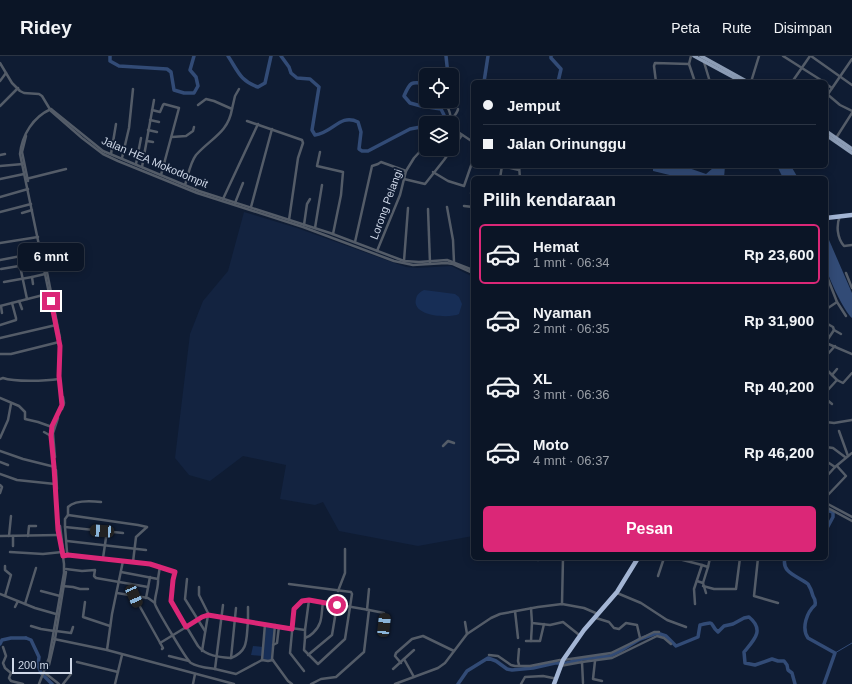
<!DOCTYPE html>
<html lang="id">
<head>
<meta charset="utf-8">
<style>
	:root { --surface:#0b1526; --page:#192232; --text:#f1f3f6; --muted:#9a9fa7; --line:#2b3443; --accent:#db2777 }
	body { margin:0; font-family:Helvetica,sans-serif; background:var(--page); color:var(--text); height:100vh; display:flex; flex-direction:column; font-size:15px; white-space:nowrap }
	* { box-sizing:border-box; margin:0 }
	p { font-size:13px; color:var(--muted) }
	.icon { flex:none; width:22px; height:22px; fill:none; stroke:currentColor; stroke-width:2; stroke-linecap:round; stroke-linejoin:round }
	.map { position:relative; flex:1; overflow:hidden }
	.sheet { position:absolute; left:471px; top:120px; width:357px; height:384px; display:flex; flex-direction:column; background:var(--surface); border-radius:6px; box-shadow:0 2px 10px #0003,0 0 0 1px var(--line) }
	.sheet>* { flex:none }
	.guide { position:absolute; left:471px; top:24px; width:357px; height:88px; border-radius:6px; box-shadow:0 2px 10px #0003,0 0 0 1px var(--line); display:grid; align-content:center; height:88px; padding:0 12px; background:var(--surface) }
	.fabs { position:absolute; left:419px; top:12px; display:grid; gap:8px }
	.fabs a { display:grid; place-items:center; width:40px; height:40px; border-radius:6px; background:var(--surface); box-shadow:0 2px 10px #0003,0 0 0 1px var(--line); font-size:20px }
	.scale { position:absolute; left:12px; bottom:10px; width:60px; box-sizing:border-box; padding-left:4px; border:2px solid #cfd8e8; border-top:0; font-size:11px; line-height:14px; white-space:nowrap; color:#cfd8e8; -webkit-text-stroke:3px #0f1c33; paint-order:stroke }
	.end { position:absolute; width:18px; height:18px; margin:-9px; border:5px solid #db2777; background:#fff; box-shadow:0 0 0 2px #fff }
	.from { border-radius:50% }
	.bubble { position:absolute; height:28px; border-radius:6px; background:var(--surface); box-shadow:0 2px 10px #0003,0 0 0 1px var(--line); font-size:13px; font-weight:800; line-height:28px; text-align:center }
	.car { position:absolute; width:12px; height:24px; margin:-12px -6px; border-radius:5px; box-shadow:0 0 3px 1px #0007; background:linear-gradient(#222 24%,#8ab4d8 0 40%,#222 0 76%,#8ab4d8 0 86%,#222 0) }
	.guide b { display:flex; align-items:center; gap:14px; height:38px; font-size:15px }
	.guide b+b { border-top:1px solid var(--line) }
	.guide i { width:10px; height:10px; background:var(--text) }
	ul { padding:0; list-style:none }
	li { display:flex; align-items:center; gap:12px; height:60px; margin:0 8px 6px; padding:0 4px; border:2px solid transparent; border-radius:6px }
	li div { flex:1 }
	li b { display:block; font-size:15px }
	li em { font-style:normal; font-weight:800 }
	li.active { border-color:var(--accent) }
	li>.icon { width:36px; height:36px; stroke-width:1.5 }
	h2 { padding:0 12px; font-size:18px; line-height:48px }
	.button { display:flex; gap:8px; margin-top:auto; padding:8px 12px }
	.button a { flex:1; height:46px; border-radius:6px; background:var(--accent); color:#fff; font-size:16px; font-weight:800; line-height:46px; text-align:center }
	header { display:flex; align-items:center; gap:24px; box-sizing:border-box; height:56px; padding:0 20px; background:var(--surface); border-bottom:1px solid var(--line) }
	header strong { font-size:19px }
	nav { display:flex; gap:22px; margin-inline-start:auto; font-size:14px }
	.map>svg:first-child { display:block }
</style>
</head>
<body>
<header>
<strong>Ridey</strong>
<nav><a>Peta</a><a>Rute</a><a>Disimpan</a></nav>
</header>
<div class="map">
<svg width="852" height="628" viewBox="0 0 852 628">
	<rect width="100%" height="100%" fill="#0f1c33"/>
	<!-- built -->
	<polygon fill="#132340" points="244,156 297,172 406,211 417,212 451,210 473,221 473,480 418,490 339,475 323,446 315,449 280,443 286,409 243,400 210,425 189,419 175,402 190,278 203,245 228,215"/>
	<!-- green -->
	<g fill="#172e56">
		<path d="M424 234 455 238 459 241 462 248 459 258C449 263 411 260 416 243 417 238 420 236 424 234Z"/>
		<polygon points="265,568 275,570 271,600 272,604 264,605 262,600 251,599 253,590 263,591"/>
	</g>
	<!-- water -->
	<g fill="#324b76">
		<polygon points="653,110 683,110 706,118 713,112 713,110 725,110 724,122 682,122 653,115"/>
		<polygon points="777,110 791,110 798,122 783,122"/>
		<path d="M826 177 852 237V262C844 255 829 223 826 212 824 202 826 188 826 177Z"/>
	</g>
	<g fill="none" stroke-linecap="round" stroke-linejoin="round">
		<!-- stream -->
		<polyline stroke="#324b76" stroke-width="1" points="835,597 852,587"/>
		<!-- river -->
		<g stroke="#324b76" stroke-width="3.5">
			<polyline points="110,0 110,5 119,10 167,13 171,16 174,34 184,37 194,37 198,30 196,21 190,14 194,0"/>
			<path d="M228 0C238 15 240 25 258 31L265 27 271 0"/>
			<path d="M281 0 289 11 291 17 297 22 310 23 319 31 312 74 315 79C333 77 340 57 358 66L361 76 359 93 362 95H368L410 73 426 70"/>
			<polyline points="446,0 448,19"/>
			<polyline points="551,0 551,2 561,13 558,26"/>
			<polyline points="484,26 488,0"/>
			<path d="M426 28C411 25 410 26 404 40L410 47 421 50 441 53 444 59V65L441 67"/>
			<polyline points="826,454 833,456 833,461 826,474"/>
			<path d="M785 502C781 517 798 520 808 528 810 531 812 536 813 540 815 543 816 545 815 549 807 556 801 572 808 582L835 597 824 628"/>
			<polyline points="26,582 31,584 39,601 38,609 41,617 52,628"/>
			<polyline points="0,588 2,584 11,582 26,582"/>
			<path d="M458 628 467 615 488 602 496 605 507 613 512 614 533 612 555 607H567L582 603 610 600 620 595 640 583 657 577 666 580 676 590 698 581 700 569C717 565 708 567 718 576L724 570 733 568 744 562 749 561C765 574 754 584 744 596L745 607 755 609 772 603 778 605H784L787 609 788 614 792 617 795 628"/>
		</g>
		<!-- minor -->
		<g stroke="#545c68" stroke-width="2.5">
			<polyline points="691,0 689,8 695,26"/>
			<polyline points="783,0 824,26"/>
			<polyline points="811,0 852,29"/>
			<polyline points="704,6 710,26"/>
			<polyline points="0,7 12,27 20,35 24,37 39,38 42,40 51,55 82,82 103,98 118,105 197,137 303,171 394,205 413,209 446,207 453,208 473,217"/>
			<polyline points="0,25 6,17"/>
			<polyline points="656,26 654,10 655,7 689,8"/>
			<polyline points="662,26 669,25"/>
			<polyline points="751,26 759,0"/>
			<polyline points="792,26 810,0"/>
			<polyline points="826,28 832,32"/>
			<polyline points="827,38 840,49 852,55"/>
			<polyline points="826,41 852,3"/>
			<path d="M436 45C447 47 450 53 451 64"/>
			<polyline points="0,50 18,32"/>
			<polyline points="51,53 103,95 199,135 330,177 404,205 419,206 447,204 473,214"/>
			<polyline points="232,53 235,40 239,33"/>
			<polyline points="152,54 160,56 163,49 164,48 179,52 161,119"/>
			<polyline points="150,64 159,66"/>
			<polyline points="247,65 302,84 303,87 298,102 289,164"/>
			<path d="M449 67C452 61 457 59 458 53"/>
			<polyline points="452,72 473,86"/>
			<polyline points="148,74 157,76"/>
			<polyline points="26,80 22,96 28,125"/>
			<polyline points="172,81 186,80 193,75 194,71"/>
			<polyline points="836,82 852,57"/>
			<polyline points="147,85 153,86"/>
			<polyline points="320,96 317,110 343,116 341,139 333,178"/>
			<polyline points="111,98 116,68"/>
			<polyline points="0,99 5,98"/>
			<polyline points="122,102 129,72 133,33"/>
			<polyline points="136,108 141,82"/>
			<polyline points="0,110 23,108"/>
			<polyline points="502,110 519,114"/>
			<polyline points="519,110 520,122"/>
			<polyline points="142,111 154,44"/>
			<polyline points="433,116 448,125 464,130 473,104"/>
			<polyline points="500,122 502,110"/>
			<polyline points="0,123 24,118"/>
			<polyline points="26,123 66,113"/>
			<polyline points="404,123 425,128 444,104 462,79"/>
			<path d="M185 129C188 120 190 107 196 99 211 82 228 77 232 53L214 45 206 43 198 49"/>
			<polyline points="471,137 473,138"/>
			<polyline points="0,141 28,133"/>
			<polyline points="223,143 258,68"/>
			<polyline points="235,147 243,127"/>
			<polyline points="464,150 473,151"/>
			<polyline points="251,151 272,73"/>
			<polyline points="447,151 453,184 454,206"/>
			<polyline points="428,153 430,207"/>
			<polyline points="0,156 31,148"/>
			<polyline points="22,157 32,154"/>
			<path d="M840 160C836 169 837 182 844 190L852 189"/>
			<polyline points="304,169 307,148 310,143"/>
			<polyline points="315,172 322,129"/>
			<polyline points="355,186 372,110 378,108 381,106 406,115"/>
			<polyline points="0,187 38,181"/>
			<polyline points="377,195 400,139 406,115 414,102 426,89"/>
			<polyline points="0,204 42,196"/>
			<polyline points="404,205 408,152"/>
			<polyline points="20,210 27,243"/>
			<polyline points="46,211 60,282"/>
			<polyline points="1,213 43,206"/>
			<polyline points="846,217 852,232"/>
			<polyline points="826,218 837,246 846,260"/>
			<polyline points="4,226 32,221"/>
			<polyline points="33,228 32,221 45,218"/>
			<polyline points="19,245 22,253"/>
			<polyline points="0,250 51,237"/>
			<polyline points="1,250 2,257"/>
			<polyline points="826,251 828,252 837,246"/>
			<polyline points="826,267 833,271 834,274"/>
			<polyline points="0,269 16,264 16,262 12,247"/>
			<polyline points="0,282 56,269"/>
			<polyline points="826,286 834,274 841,278"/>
			<polyline points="826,287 852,298"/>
			<polyline points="0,298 11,298 59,286"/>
			<polyline points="826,300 835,290"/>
			<polyline points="826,313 837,324 826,336"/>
			<polyline points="832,319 837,313"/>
			<path d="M0 323 3 322C14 326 46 325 59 323"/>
			<polyline points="837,324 843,327 852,317"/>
			<polyline points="0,342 19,350 25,356 25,363 38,366 52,371"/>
			<polyline points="826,343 832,348"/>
			<polyline points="62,353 64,347 63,341"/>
			<polyline points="826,366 834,367 852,364"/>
			<polyline points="839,375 848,400"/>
			<polyline points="44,376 51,380"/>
			<polyline points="0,382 8,364 11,348"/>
			<polyline points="443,390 448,385 454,387"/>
			<polyline points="826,391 833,392 845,401"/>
			<polyline points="0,395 23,403 55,411"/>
			<polyline points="55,401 53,377 58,362"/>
			<polyline points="826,405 835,411 852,397"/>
			<polyline points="0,406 8,409"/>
			<polyline points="56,414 57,433"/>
			<polyline points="0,418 17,424 55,428"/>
			<polyline points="826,421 835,411"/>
			<polyline points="0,429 2,431 0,437"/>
			<polyline points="826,441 846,420 837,410"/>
			<polyline points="826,447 852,461"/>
			<polyline points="826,451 852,465"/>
			<path d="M68 459V451C75 444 92 445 101 446"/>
			<polyline points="60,470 64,501"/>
			<path d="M65 471 67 496 68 499 150 508 175 516 173 523 171 545 198 590C206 600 219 601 231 602 249 595 246 583 248 566L305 574V582C309 581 310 580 313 577 323 568 321 559 323 546L369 554 364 596 336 621 321 623 311 628"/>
			<polyline points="123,477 65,471 65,463 68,459 138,469 147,471"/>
			<polyline points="0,480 59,479"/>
			<polyline points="9,480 11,460"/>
			<polyline points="28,480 29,470 36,470"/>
			<polyline points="67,485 146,494"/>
			<polyline points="13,490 13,480"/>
			<polyline points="10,496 43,498 62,496"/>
			<polyline points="103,502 107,475"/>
			<polyline points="631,502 634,503"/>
			<polyline points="675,502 702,509 694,533 695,548"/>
			<polyline points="758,502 754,540 778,547"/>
			<polyline points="538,504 538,502"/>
			<polyline points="133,506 136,481 147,471"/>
			<polyline points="702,509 708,511 710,502"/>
			<polyline points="66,513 82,515 95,514 94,520 96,522 148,531"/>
			<path d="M121 516 158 523C159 531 154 541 155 548 156 552 187 605 191 607 197 611 208 612 215 613L223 549"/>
			<polyline points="658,520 664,502"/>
			<polyline points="158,523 160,510"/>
			<polyline points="187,523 185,543 205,575"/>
			<polyline points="697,525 703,527 706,537"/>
			<polyline points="703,527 708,511"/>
			<polyline points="289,528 351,536 352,538 345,583 318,608 304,594 305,582"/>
			<polyline points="62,530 73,531 80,533 88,533"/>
			<polyline points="703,530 714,533 736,533 740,502"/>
			<polyline points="199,531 199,539 209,559"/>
			<polyline points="41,535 60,540"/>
			<polyline points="338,535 345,517 345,493"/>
			<polyline points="117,537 148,542 155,547"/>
			<polyline points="617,537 641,547 667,564 686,571"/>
			<polyline points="0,538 35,552 56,558"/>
			<polyline points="5,540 11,519 5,514 5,510"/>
			<polyline points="134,540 163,592 162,593"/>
			<polyline points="146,542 150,521"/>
			<polyline points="85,546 83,561 110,570"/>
			<polyline points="25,548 36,512"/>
			<polyline points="562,548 563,502"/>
			<polyline points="15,551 18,545"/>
			<polyline points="531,552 532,567 550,569 563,566 578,578"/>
			<polyline points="367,554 369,533"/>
			<polyline points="369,554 384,557 382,579"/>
			<polyline points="515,555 518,582"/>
			<polyline points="596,562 609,566 614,572 619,573 626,567 637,569 640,582"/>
			<polyline points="465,566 467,578"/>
			<polyline points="275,569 272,603 288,625 292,628"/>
			<polyline points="31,570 41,573 54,575"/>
			<polyline points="305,574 309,544"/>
			<polyline points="56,575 71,577 73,571"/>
			<polyline points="54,583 107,594 234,628"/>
			<polyline points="526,585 540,585 544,568"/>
			<polyline points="531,585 532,567"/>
			<polyline points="160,587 206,559 248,566 248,551"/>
			<polyline points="273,589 277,587 279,570"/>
			<polyline points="3,591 6,600 3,607 5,612 11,617 9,622 11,625 23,628"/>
			<polyline points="519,593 518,605 519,609"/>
			<polyline points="107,594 112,558 123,505"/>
			<polyline points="202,595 208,559"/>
			<polyline points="308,599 332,579 337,549"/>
			<polyline points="489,599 498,600 511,609 515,610 530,610 560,604"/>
			<polyline points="169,600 189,605"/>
			<polyline points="231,602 236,552"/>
			<polyline points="262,604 265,568"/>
			<polyline points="563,604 611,597 654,576 659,576"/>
			<polyline points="595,605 593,623 602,625"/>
			<polyline points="77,606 118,616"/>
			<polyline points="582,606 612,602 657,580 664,582 671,588"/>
			<polyline points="401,607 395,600 396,597 412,583 423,580 454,595"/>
			<polyline points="49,609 55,583 66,516"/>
			<polyline points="560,610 582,606 583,627"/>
			<polyline points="215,613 236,618 262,604 268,605 273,604"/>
			<polyline points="393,613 404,603"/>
			<polyline points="304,615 290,597 294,555 296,551 304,544 323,546"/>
			<polyline points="45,617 59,628"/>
			<polyline points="414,621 404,603 414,594"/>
			<path d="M39 628 49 602 64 517V508L57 457 54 411 51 380 52 371 62 349 59 323 60 290 20 98C22 79 33 61 51 53"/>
			<polyline points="63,628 71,618"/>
			<polyline points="115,628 122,599"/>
			<polyline points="193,628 195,618"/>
			<polyline points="395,628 438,612 445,607 467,578 491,562 500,558 538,551 562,548 584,552 598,558"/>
			<polyline points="521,628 525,621 543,620 553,622"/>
		</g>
		<!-- major -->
		<g stroke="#8c9cb5" stroke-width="3.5">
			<polyline points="694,0 742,26"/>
			<polyline points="701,0 748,26"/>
			<polyline points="826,75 852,93"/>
			<polyline points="826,79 852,97"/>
		</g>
		<!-- highway -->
		<g stroke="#a3b5d4" stroke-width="4.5">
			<polyline points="826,162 852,159"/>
			<polyline points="554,628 563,604 584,574 617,536 638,502"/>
		</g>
	</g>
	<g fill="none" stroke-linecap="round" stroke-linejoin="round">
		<!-- route -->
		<polyline stroke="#db2777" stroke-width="5" points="51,245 60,290 59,320 62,349 52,370 51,380 54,411 58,474 63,500 68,499 150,508 175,516 173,524 171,545 186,571 202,561 208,559 292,573 294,553 302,545 309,544 337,549"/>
	</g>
	<g text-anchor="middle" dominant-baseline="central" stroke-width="3.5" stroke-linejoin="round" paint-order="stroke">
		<!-- street labels -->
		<g font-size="11" fill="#cfd8e8" stroke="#0f1c33">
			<text transform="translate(155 106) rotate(23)">Jalan HEA Mokodompit</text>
			<text transform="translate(386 148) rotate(-70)">Lorong Pelangi</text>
		</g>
	</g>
</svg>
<div class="fabs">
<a><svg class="icon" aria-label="locate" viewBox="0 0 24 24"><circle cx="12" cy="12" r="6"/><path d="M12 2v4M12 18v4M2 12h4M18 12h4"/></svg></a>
<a><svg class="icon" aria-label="layers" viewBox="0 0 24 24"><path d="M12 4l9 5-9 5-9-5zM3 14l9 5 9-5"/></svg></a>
</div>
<div class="scale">200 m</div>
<i class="end from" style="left:337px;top:549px"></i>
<i class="end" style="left:51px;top:245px"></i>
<div class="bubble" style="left:18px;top:187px;width:66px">6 mnt</div>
<i class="car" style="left:102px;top:475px;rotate:274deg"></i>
<i class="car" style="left:134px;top:540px;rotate:156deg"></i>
<i class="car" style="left:384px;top:569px;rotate:6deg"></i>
<div class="guide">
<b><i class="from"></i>Jemput</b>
<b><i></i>Jalan Orinunggu</b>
</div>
<section class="sheet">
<h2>Pilih kendaraan</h2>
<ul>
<li class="active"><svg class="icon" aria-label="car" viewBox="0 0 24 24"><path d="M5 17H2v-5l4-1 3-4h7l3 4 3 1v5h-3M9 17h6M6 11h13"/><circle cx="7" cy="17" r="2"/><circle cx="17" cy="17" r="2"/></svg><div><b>Hemat</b><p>1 mnt · 06:34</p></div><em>Rp 23,600</em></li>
<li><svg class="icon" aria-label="car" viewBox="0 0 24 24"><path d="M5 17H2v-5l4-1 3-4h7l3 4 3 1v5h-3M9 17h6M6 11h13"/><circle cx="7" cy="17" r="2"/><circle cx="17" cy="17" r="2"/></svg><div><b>Nyaman</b><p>2 mnt · 06:35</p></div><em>Rp 31,900</em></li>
<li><svg class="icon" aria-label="car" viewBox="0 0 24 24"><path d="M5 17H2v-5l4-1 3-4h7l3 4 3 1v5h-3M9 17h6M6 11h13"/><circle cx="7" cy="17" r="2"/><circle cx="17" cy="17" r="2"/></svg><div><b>XL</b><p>3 mnt · 06:36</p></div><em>Rp 40,200</em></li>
<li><svg class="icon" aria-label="car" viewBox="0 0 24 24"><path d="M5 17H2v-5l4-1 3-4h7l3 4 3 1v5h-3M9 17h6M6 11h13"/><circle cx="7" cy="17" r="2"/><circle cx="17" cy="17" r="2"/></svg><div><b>Moto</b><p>4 mnt · 06:37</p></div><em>Rp 46,200</em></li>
</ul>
<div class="button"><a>Pesan</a></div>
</section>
</div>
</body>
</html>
